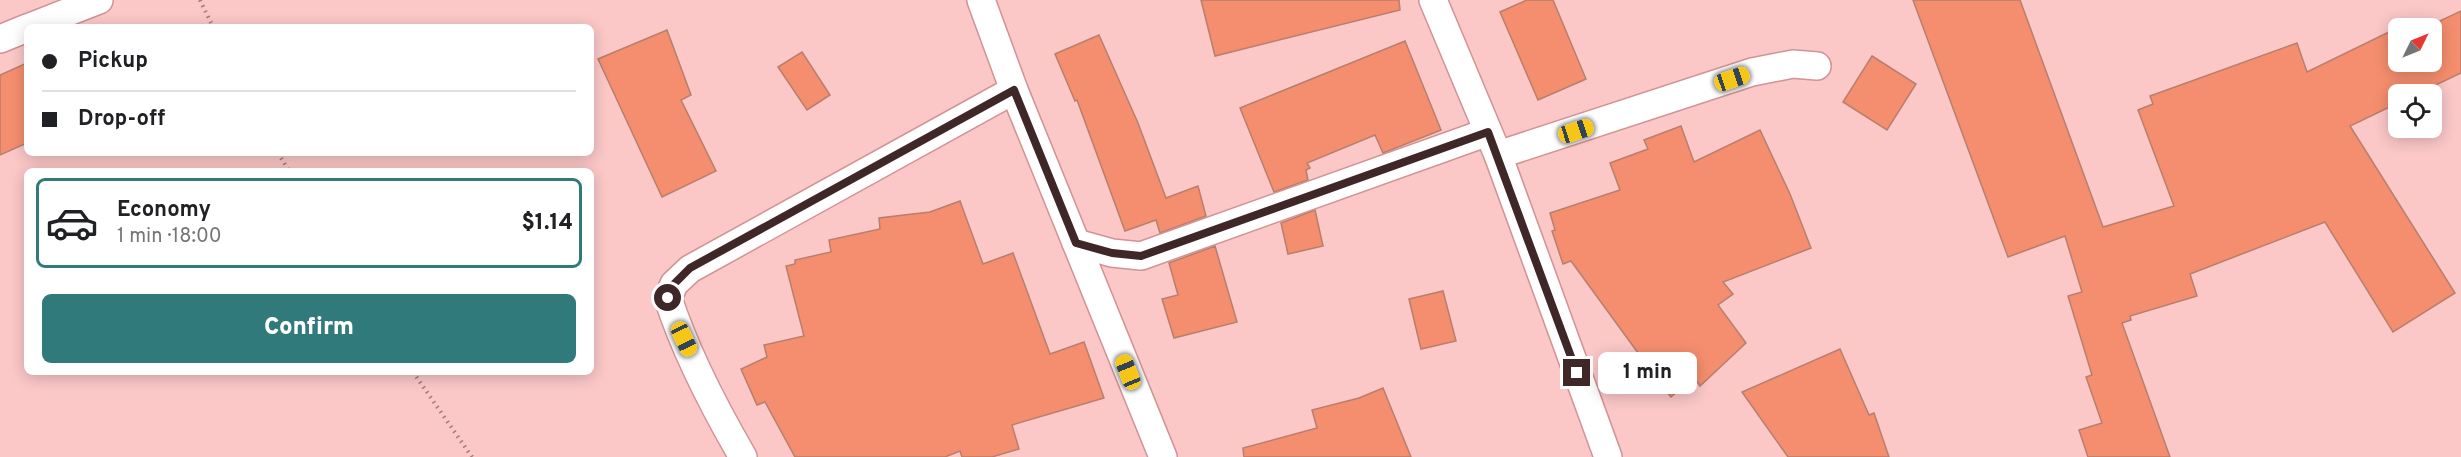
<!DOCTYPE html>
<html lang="en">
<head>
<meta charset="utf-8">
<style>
	:root { --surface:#fff; --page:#f2f2f2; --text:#202124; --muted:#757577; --line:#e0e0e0; --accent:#317a7c }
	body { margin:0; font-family:Overpass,sans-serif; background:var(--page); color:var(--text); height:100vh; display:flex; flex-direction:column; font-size:22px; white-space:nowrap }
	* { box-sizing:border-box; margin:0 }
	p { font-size:20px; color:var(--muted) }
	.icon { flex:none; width:33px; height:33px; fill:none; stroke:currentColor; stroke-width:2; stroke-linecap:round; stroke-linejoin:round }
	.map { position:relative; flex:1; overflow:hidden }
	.drawer { position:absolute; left:24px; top:168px; width:570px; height:207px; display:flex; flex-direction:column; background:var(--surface); border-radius:9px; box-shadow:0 3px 15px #0003 }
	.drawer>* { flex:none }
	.banner { position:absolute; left:24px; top:24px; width:570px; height:132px; border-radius:9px; box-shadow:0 3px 15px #0003; display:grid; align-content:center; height:132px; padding:0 18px; background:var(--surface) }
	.needle { width:39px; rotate:47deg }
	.buttons { position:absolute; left:2388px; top:18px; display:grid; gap:12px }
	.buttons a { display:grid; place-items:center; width:54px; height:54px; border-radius:9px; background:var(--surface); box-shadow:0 3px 15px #0003; font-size:30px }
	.end { position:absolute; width:27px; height:27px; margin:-14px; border:8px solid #402727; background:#fff; box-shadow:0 0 0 3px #fff }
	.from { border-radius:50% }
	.bubble { position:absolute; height:42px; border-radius:9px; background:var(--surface); box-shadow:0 3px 15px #0003; font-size:20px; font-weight:800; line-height:42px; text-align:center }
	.car { position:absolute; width:18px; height:36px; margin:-18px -9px; border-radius:8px; box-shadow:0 0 4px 2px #0007; background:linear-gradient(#f5c518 24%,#345 0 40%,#f5c518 0 76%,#345 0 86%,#f5c518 0) }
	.banner b { display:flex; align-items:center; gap:21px; height:57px; font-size:22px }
	.banner b+b { border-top:2px solid var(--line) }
	.banner i { width:15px; height:15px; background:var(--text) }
	ul { padding:10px 0 0; list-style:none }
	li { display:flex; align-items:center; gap:18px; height:90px; margin:0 12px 9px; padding:0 6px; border:3px solid transparent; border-radius:9px }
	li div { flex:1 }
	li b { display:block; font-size:22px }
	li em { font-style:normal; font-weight:800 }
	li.selected { border-color:var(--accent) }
	li>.icon { width:54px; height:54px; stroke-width:1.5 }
	.primary-button { display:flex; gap:12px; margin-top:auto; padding:12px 18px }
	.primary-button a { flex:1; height:69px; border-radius:9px; background:var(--accent); color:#fff; font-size:24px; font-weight:800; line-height:69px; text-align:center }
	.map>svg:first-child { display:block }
</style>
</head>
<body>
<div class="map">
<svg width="2461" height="457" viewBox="0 0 2461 457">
	<rect width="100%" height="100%" fill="#fbc7c7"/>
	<!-- building -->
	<g fill="#f58e6e" stroke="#b77f6d" stroke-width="1.5">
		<polygon points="1201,0 1399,0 1400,10 1215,56"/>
		<polygon points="1527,0 1553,0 1586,79 1538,100 1500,12"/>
		<polygon points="1913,0 2020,0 2103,227 2174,206 2138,110 2153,104 2150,96 2297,43 2307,72 2395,29 2398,36 2398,62 2432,62 2432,28 2425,28 2461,11 2461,73 2417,94 2398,94 2398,103 2350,126 2455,293 2393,332 2325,222 2190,274 2197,296 2130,316 2131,320 2122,323 2170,457 2088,457 2079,430 2102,423 2086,377 2092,375 2068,296 2082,292 2065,236 2008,257"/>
		<polygon points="667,30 691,95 681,100 716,171 662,197 598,59"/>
		<polygon points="1099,35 1138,123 1166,198 1198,186 1206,216 1160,233 1156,220 1125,231 1077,100 1075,101 1055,54"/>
		<polygon points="1405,41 1441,130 1383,153 1375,135 1307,163 1310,168 1306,170 1308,180 1274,192 1240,108"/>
		<polygon points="802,52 830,95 807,110 778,67"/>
		<polygon points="1872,56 1916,84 1887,130 1843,102"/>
		<polygon points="27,63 27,143 0,155 0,75"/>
		<polygon points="1681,126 1694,162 1760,130 1790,194 1811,248 1723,282 1733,294 1718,305 1746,343 1700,386 1694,377 1671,397 1648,369 1649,368 1571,261 1563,264 1552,231 1555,230 1550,213 1620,190 1610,163 1648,149 1644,140"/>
		<polygon points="960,201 983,264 1013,253 1050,354 1084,342 1104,398 1012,425 1019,449 992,457 962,457 960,451 945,457 795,457 765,402 757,405 741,369 767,357 764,345 804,336 786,266 795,264 795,260 831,252 829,240 880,229 879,218 930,212"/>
		<polygon points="1315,210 1323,246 1288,254 1281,223"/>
		<polygon points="1215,246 1237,322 1174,338 1162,299 1178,295 1169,263"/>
		<polygon points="1443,291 1456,341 1421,349 1409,299"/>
		<polygon points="1840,349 1869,415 1874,413 1889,457 1788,457 1742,392"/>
		<polygon points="1383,388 1411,457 1244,457 1243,448 1317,428 1312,410 1359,398"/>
	</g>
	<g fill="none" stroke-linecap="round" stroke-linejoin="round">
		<!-- street casing -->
		<g stroke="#d19394" stroke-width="30">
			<g id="street">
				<polyline points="981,0 1014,90 1163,457"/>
				<polyline points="1433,0 1498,155 1608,457"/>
				<polyline points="30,27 99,0"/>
				<polyline points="0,39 27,28"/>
				<polyline points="1498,155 1752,72 1793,64 1817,66"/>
				<polyline points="1076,243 1112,253 1141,256 1488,132"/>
				<path d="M743 457C714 407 686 354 668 298L674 284 690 269 1014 90"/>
			</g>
		</g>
		<!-- path -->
		<g stroke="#a27b7b" stroke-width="4" stroke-dasharray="1.5 4.5" stroke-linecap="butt">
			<polyline points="200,0 213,27"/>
			<polyline points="278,153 289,171"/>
			<polyline points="413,372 472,457"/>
		</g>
		<!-- street -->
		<use href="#street" stroke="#fff" stroke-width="27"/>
	</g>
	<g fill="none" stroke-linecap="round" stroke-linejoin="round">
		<!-- route -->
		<polyline stroke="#402727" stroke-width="8" points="668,298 674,284 690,268 1014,90 1076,243 1112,253 1141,256 1488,132 1577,373"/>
	</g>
</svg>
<div class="buttons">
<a><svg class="needle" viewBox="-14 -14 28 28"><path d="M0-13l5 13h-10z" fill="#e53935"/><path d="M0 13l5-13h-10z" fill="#757577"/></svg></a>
<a><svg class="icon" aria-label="locate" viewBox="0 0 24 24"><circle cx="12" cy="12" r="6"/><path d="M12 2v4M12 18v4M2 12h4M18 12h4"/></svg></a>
</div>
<i class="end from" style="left:668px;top:298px"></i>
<i class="end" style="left:1577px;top:373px"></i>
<div class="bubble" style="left:1598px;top:352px;width:99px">1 min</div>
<i class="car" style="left:1732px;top:79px;rotate:71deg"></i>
<i class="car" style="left:1576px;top:131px;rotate:72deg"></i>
<i class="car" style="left:684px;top:339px;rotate:155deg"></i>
<i class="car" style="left:1128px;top:372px;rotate:338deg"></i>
<div class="banner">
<b><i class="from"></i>Pickup</b>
<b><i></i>Drop-off</b>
</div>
<section class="drawer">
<ul>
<li class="selected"><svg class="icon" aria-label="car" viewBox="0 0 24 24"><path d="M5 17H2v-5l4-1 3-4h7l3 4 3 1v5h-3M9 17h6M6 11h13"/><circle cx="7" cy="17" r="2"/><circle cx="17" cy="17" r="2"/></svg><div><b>Economy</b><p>1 min · 18:00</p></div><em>$1.14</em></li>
</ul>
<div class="primary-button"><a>Confirm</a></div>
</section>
</div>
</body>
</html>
